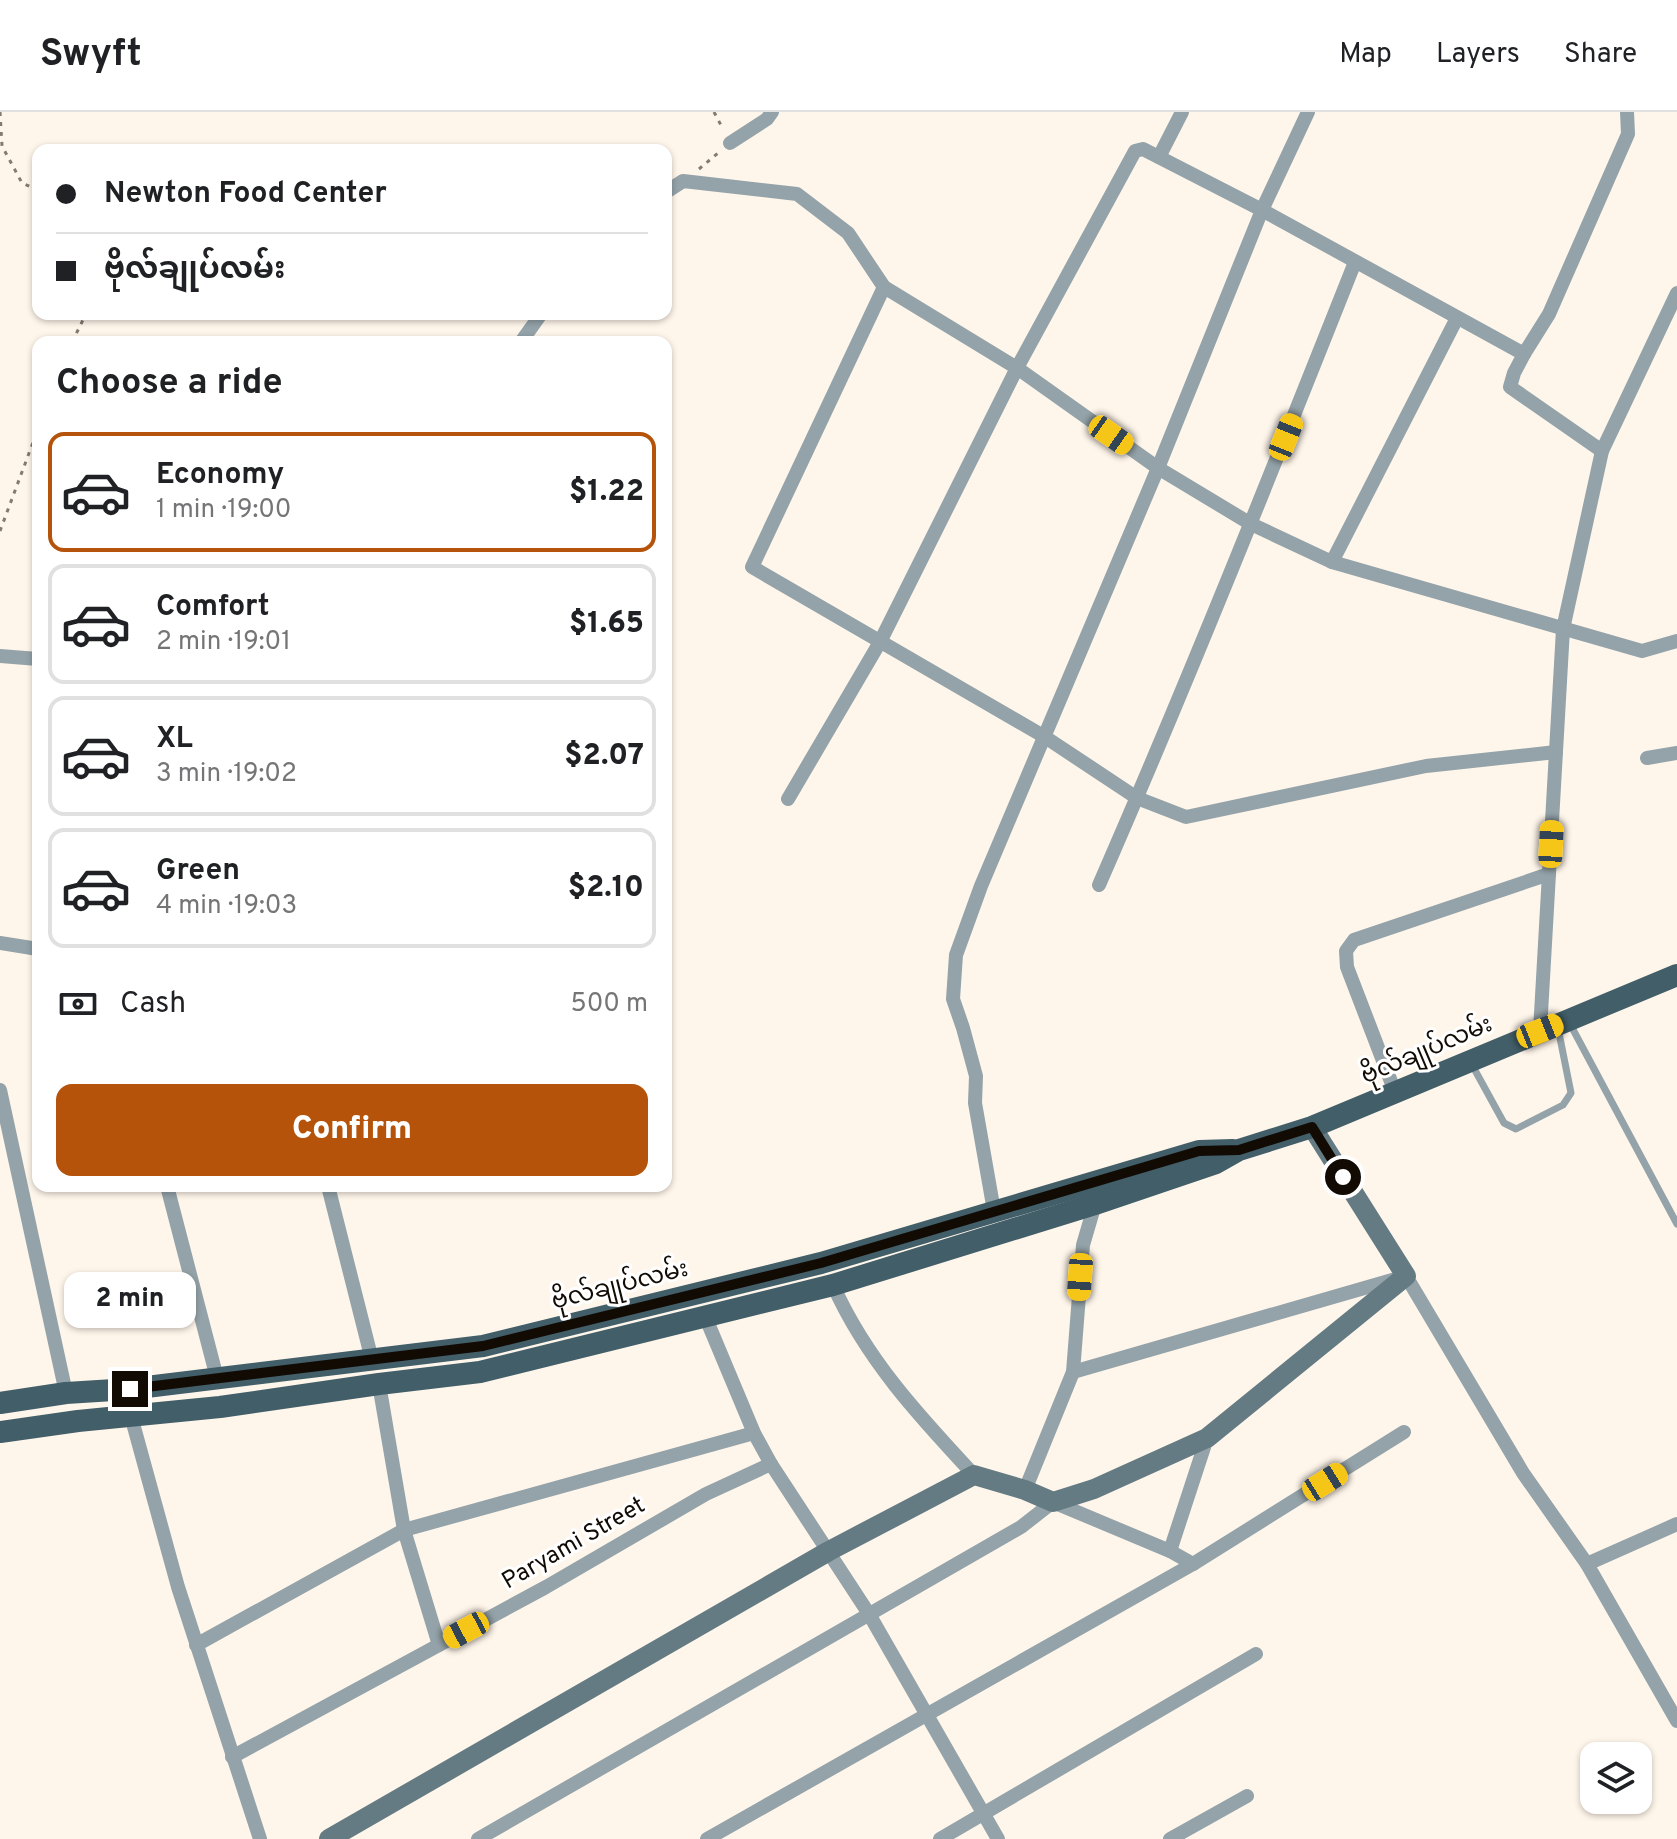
<!DOCTYPE html>
<html lang="en">
<head>
<meta charset="utf-8">
<style>
	:root { --surface:#fff; --page:#f2f2f2; --text:#202124; --muted:#757577; --line:#e0e0e0; --accent:#b45309 }
	body { margin:0; font-family:Overpass,"Noto Sans Myanmar",sans-serif; background:var(--page); color:var(--text); height:100vh; display:flex; flex-direction:column; font-size:30px; white-space:nowrap }
	* { box-sizing:border-box; margin:0 }
	p { font-size:26px; color:var(--muted) }
	.icon { flex:none; width:44px; height:44px; fill:none; stroke:currentColor; stroke-width:2; stroke-linecap:round; stroke-linejoin:round }
	.map { position:relative; flex:1; overflow:hidden }
	.side { position:absolute; left:32px; top:224px; width:640px; height:856px; display:flex; flex-direction:column; background:var(--surface); border-radius:16px; box-shadow:0 2px 6px #0004 }
	.side>* { flex:none }
	.top-card { position:absolute; left:32px; top:32px; width:640px; height:176px; border-radius:16px; box-shadow:0 2px 6px #0004; display:grid; align-content:center; height:176px; padding:0 24px; background:var(--surface) }
	.controls { position:absolute; left:1580px; top:1630px; display:grid; gap:16px }
	.controls a { display:grid; place-items:center; width:72px; height:72px; border-radius:16px; background:var(--surface); box-shadow:0 2px 6px #0004; font-size:40px }
	.end { position:absolute; width:36px; height:36px; margin:-18px; border:10px solid #120b04; background:#fff; box-shadow:0 0 0 4px #fff }
	.from { border-radius:50% }
	.bubble { position:absolute; height:56px; border-radius:16px; background:var(--surface); box-shadow:0 2px 6px #0004; font-size:26px; font-weight:800; line-height:56px; text-align:center }
	.car { position:absolute; width:24px; height:48px; margin:-24px -12px; border-radius:10px; box-shadow:0 0 6px 2px #0007; background:linear-gradient(#f5c518 24%,#345 0 40%,#f5c518 0 76%,#345 0 86%,#f5c518 0) }
	.top-card b { display:flex; align-items:center; gap:28px; height:76px; font-size:30px }
	.top-card b+b { border-top:2px solid var(--line) }
	.top-card i { width:20px; height:20px; background:var(--text) }
	ul { padding:0; list-style:none }
	li { display:flex; align-items:center; gap:24px; height:120px; margin:0 16px 12px; padding:0 8px; border:4px solid var(--line); border-radius:16px }
	li div { flex:1 }
	li b { display:block; font-size:30px }
	li em { font-style:normal; font-weight:800 }
	li.selected { border-color:var(--accent) }
	li>.icon { width:72px; height:72px; stroke-width:1.5 }
	h2 { padding:0 24px; font-size:36px; line-height:96px }
	.pay { display:flex; align-items:center; gap:20px; height:88px; padding:0 24px; font-size:30px }
	.pay p { margin-inline-start:auto }
	.button { display:flex; gap:16px; margin-top:auto; padding:16px 24px }
	.button a { flex:1; height:92px; border-radius:16px; background:var(--accent); color:#fff; font-size:32px; font-weight:800; line-height:92px; text-align:center }
	header { display:flex; align-items:center; gap:48px; box-sizing:border-box; height:112px; padding:0 40px; background:var(--surface); border-bottom:2px solid var(--line) }
	header strong { font-size:38px }
	nav { display:flex; gap:44px; margin-inline-start:auto; font-size:28px }
	.map>svg:first-child { display:block }
</style>
</head>
<body>
<header>
<strong>Swyft</strong>
<nav><a>Map</a><a>Layers</a><a>Share</a></nav>
</header>
<div class="map">
<svg width="1677" height="1727" viewBox="0 0 1677 1727">
	<rect width="100%" height="100%" fill="#fff6eb"/>
	<g fill="none" stroke-linecap="round" stroke-linejoin="round">
		<!-- path -->
		<g stroke="#837b72" stroke-width="3" stroke-dasharray="4 6" stroke-linecap="butt">
			<polyline points="0,0 2,34 22,71 38,78"/>
			<polyline points="714,0 723,17"/>
			<polyline points="699,57 718,41"/>
			<polyline points="72,230 86,202"/>
			<polyline points="0,419 38,317"/>
		</g>
		<!-- lane -->
		<g stroke="#94a3a9" stroke-width="7">
			<polyline points="1569,910 1677,1112"/>
			<polyline points="1471,951 1504,1011 1516,1017 1563,993 1571,981 1558,916"/>
		</g>
		<!-- street -->
		<g stroke="#94a3a9" stroke-width="14">
			<polyline points="730,31 767,7 772,0"/>
			<polyline points="1159,45 1182,0"/>
			<polyline points="666,80 683,69 797,82 848,121 884,175 1017,256 1158,356 1251,412 1332,450 1642,539 1677,529"/>
			<polyline points="884,175 752,455 1045,625 1137,686 1186,705 1426,654 1556,640"/>
			<polyline points="521,230 541,202"/>
			<polyline points="1524,242 1549,202 1628,22 1627,0"/>
			<polyline points="1332,450 1457,206"/>
			<polyline points="0,544 38,547"/>
			<polyline points="1647,646 1677,641"/>
			<polyline points="788,687 880,530 1017,256 1135,39 1143,37 1262,98 1524,242 1514,261 1510,275 1602,339"/>
			<path d="M1099 773C1189 567 1272 359 1355 150"/>
			<polyline points="0,831 38,837"/>
			<polyline points="1540,919 1563,517 1602,339 1677,181"/>
			<polyline points="0,978 66,1281"/>
			<polyline points="1395,980 1347,855 1346,839 1354,828 1549,762"/>
			<polyline points="167,1074 217,1266"/>
			<polyline points="328,1074 372,1248"/>
			<polyline points="994,1099 975,991 976,964 963,916 953,887 956,843 981,774 1158,356 1262,98 1308,0"/>
			<path d="M833 1173C866 1247 919 1304 974 1363"/>
			<polyline points="705,1204 754,1321 771,1352 869,1502 998,1727"/>
			<polyline points="1073,1260 1406,1164 1523,1361 1587,1452 1677,1609"/>
			<polyline points="379,1272 404,1418 439,1533"/>
			<polyline points="131,1304 178,1475 260,1727"/>
			<polyline points="1025,1378 1073,1260 1083,1133 1095,1092"/>
			<polyline points="1170,1439 1207,1326"/>
			<polyline points="1587,1452 1677,1412"/>
			<polyline points="196,1533 404,1418 754,1321"/>
			<polyline points="232,1645 546,1475 706,1382 771,1352"/>
			<polyline points="478,1727 1021,1415 1053,1390 1170,1439 1193,1452"/>
			<polyline points="707,1727 1193,1452 1404,1320"/>
			<polyline points="940,1727 1256,1542"/>
			<polyline points="1170,1727 1247,1684"/>
		</g>
		<!-- secondary -->
		<polyline stroke="#647b83" stroke-width="20" points="329,1727 829,1439 974,1363 1025,1378 1053,1390 1094,1377 1207,1326 1406,1164 1312,1015"/>
		<!-- primary -->
		<g stroke="#425e68" stroke-width="22">
			<polyline points="0,1291 66,1281 130,1277 483,1234 821,1151 1199,1039 1233,1038"/>
			<polyline points="0,1320 78,1309 220,1295 379,1272 480,1260 833,1173 1095,1092 1216,1051 1239,1038 1312,1015 1677,863"/>
		</g>
	</g>
	<g fill="none" stroke-linecap="round" stroke-linejoin="round">
		<!-- route -->
		<polyline stroke="#120b04" stroke-width="10" points="130,1277 483,1234 821,1151 1199,1039 1239,1038 1312,1015 1343,1065"/>
	</g>
	<g text-anchor="middle" dominant-baseline="central" stroke-width="6" stroke-linejoin="round" paint-order="stroke">
		<!-- street labels -->
		<g font-size="24" fill="#120b04" stroke="#fff">
			<text transform="translate(1427 939) rotate(-23)">ဗိုလ်ချုပ်လမ်း</text>
			<text transform="translate(620 1174) rotate(-14)">ဗိုလ်ချုပ်လမ်း</text>
			<text transform="translate(574 1432) rotate(-30)">Paryami Street</text>
		</g>
	</g>
</svg>
<div class="controls">
<a><svg class="icon" aria-label="layers" viewBox="0 0 24 24"><path d="M12 4l9 5-9 5-9-5zM3 14l9 5 9-5"/></svg></a>
</div>
<i class="end from" style="left:1343px;top:1065px"></i>
<i class="end" style="left:130px;top:1277px"></i>
<div class="bubble" style="left:64px;top:1160px;width:132px">2 min</div>
<i class="car" style="left:1111px;top:323px;rotate:125deg"></i>
<i class="car" style="left:1286px;top:325px;rotate:22deg"></i>
<i class="car" style="left:1551px;top:732px;rotate:3deg"></i>
<i class="car" style="left:1540px;top:919px;rotate:68deg"></i>
<i class="car" style="left:1080px;top:1165px;rotate:184deg"></i>
<i class="car" style="left:1325px;top:1370px;rotate:58deg"></i>
<i class="car" style="left:466px;top:1518px;rotate:242deg"></i>
<div class="top-card">
<b><i class="from"></i>Newton Food Center</b>
<b><i></i>ဗိုလ်ချုပ်လမ်း</b>
</div>
<section class="side">
<h2>Choose a ride</h2>
<ul>
<li class="selected"><svg class="icon" aria-label="car" viewBox="0 0 24 24"><path d="M5 17H2v-5l4-1 3-4h7l3 4 3 1v5h-3M9 17h6M6 11h13"/><circle cx="7" cy="17" r="2"/><circle cx="17" cy="17" r="2"/></svg><div><b>Economy</b><p>1 min · 19:00</p></div><em>$1.22</em></li>
<li><svg class="icon" aria-label="car" viewBox="0 0 24 24"><path d="M5 17H2v-5l4-1 3-4h7l3 4 3 1v5h-3M9 17h6M6 11h13"/><circle cx="7" cy="17" r="2"/><circle cx="17" cy="17" r="2"/></svg><div><b>Comfort</b><p>2 min · 19:01</p></div><em>$1.65</em></li>
<li><svg class="icon" aria-label="car" viewBox="0 0 24 24"><path d="M5 17H2v-5l4-1 3-4h7l3 4 3 1v5h-3M9 17h6M6 11h13"/><circle cx="7" cy="17" r="2"/><circle cx="17" cy="17" r="2"/></svg><div><b>XL</b><p>3 min · 19:02</p></div><em>$2.07</em></li>
<li><svg class="icon" aria-label="car" viewBox="0 0 24 24"><path d="M5 17H2v-5l4-1 3-4h7l3 4 3 1v5h-3M9 17h6M6 11h13"/><circle cx="7" cy="17" r="2"/><circle cx="17" cy="17" r="2"/></svg><div><b>Green</b><p>4 min · 19:03</p></div><em>$2.10</em></li>
</ul>
<div class="pay"><svg class="icon" aria-label="cash" viewBox="0 0 24 24"><path d="M3 7h18v10H3z"/><circle cx="12" cy="12" r="2"/></svg>Cash<p>500 m</p></div>
<div class="button"><a>Confirm</a></div>
</section>
</div>
</body>
</html>
